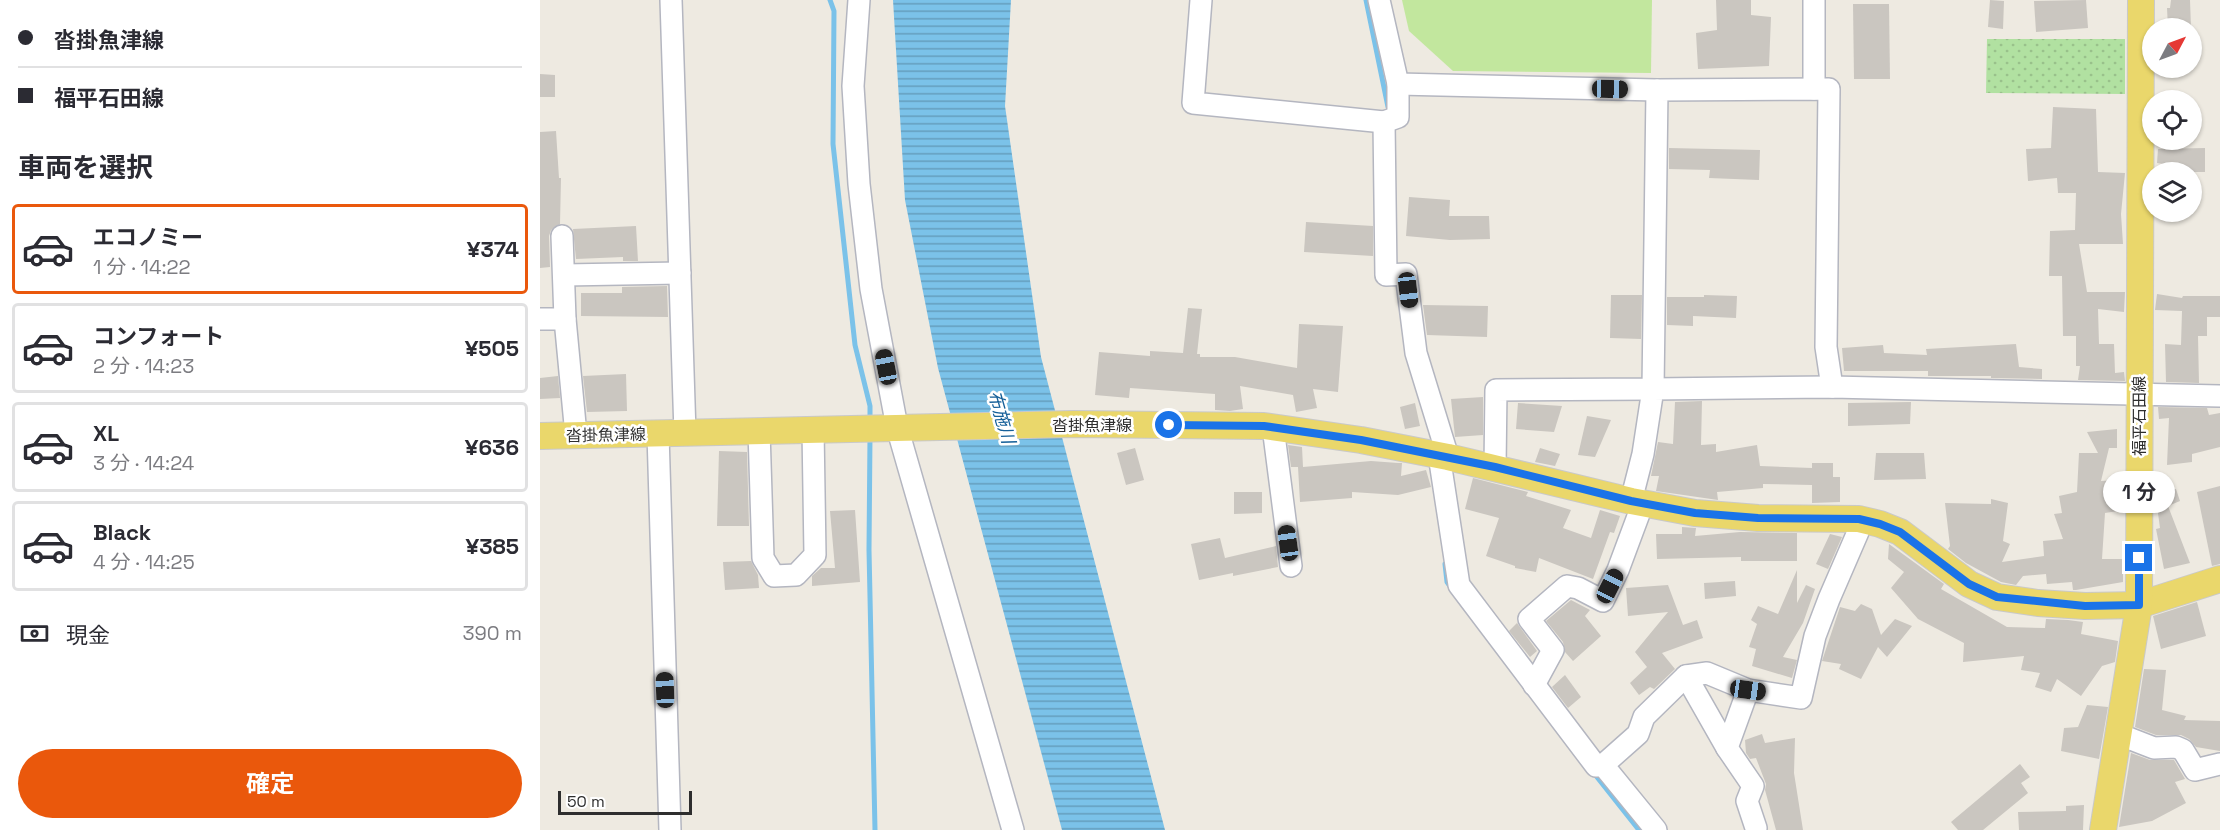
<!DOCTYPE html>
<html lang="ja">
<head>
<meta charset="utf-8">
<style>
	:root { --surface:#fff; --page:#f2f2f3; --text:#2b2b33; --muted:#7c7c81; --line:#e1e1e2; --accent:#ea580c }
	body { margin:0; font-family:"Space Grotesk","Noto Sans JP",sans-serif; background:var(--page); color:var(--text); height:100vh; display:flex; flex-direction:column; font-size:22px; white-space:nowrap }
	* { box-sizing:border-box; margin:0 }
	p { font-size:20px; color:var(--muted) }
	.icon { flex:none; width:33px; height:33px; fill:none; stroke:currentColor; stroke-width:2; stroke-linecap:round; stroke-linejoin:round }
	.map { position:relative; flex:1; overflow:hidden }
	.details { display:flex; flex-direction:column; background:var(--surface); width:540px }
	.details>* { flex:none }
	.top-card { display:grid; align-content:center; height:132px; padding:0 18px; background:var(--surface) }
	.needle { width:39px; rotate:49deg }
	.controls { position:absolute; left:1602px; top:18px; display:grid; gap:12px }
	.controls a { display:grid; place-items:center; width:60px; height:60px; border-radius:50%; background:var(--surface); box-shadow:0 2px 4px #0004; font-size:30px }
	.scale { position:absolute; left:18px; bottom:15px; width:134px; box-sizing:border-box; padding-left:6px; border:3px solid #2e2e2e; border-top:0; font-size:16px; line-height:21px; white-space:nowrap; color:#2e2e2e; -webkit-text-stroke:4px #fff; paint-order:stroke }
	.end { position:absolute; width:27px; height:27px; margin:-14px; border:8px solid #1a73e8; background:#fff; box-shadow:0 0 0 3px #fff }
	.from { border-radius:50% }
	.bubble { position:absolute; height:42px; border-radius:21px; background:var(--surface); box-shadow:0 2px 4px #0004; font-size:20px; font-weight:700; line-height:42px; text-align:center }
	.car { position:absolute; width:18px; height:36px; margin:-18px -9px; border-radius:8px; box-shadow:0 0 4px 2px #0007; background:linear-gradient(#222 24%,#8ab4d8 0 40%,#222 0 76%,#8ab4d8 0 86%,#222 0) }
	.top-card b { display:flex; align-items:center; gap:21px; height:57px; font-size:22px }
	.top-card b+b { border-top:2px solid var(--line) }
	.top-card i { width:15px; height:15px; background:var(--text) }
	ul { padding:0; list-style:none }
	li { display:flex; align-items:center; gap:18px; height:90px; margin:0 12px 9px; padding:0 6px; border:3px solid var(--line); border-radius:6px }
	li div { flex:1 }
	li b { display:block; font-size:22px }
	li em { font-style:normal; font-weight:700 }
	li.on { border-color:var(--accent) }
	li>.icon { width:54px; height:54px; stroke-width:1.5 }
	h2 { padding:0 18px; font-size:27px; line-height:72px }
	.pay { display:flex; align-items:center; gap:15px; height:66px; padding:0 18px; font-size:22px }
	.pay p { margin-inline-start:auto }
	.action { display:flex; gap:12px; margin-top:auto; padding:12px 18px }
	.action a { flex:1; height:69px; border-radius:36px; background:var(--accent); color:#fff; font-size:24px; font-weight:700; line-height:69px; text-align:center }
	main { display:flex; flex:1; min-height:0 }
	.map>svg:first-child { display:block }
</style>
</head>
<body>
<main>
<section class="details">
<div class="top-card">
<b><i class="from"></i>沓掛魚津線</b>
<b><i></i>福平石田線</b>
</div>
<h2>車両を選択</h2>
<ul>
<li class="on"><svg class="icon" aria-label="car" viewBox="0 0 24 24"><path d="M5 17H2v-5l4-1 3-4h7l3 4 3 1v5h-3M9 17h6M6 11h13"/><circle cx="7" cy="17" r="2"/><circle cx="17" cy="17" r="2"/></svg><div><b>エコノミー</b><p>1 分 · 14:22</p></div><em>¥374</em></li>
<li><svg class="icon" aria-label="car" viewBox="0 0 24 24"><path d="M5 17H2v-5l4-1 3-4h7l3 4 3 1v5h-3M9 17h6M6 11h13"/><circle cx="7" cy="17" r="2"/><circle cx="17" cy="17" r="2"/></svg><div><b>コンフォート</b><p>2 分 · 14:23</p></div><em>¥505</em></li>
<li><svg class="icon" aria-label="car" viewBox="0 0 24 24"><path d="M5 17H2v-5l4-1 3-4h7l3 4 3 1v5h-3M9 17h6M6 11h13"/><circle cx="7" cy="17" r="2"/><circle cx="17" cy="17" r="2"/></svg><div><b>XL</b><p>3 分 · 14:24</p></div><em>¥636</em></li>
<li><svg class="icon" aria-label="car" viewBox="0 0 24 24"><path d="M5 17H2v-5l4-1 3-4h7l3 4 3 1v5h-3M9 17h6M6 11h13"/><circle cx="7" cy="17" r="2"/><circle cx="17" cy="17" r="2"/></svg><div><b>Black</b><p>4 分 · 14:25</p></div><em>¥385</em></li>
</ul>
<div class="pay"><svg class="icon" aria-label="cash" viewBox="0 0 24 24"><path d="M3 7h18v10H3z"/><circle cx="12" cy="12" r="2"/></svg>現金<p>390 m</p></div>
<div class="action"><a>確定</a></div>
</section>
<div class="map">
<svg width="1680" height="830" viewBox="0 0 1680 830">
	<defs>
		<pattern id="grass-dots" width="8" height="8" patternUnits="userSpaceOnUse" patternTransform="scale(1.5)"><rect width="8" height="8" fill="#b1e1a1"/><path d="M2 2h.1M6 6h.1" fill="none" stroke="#99c18b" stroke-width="1.8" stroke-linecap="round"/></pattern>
		<pattern id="water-rules" width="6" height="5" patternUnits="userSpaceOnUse" patternTransform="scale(1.5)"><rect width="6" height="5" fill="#7bc2e9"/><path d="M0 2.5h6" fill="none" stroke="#659ebd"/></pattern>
	</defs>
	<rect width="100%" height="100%" fill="#eeeae1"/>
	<!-- grass -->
	<polygon fill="url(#grass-dots)" points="1447,39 1585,39 1585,94 1446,93"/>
	<!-- pitch -->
	<polygon fill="#c2e79e" points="862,0 1112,0 1111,73 913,71 869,31"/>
	<!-- water -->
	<polygon fill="url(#water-rules)" points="353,0 471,0 465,106 501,357 625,830 522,830 398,368 365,200"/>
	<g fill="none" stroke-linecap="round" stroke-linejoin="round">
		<!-- stream -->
		<g stroke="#7bc2e9" stroke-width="5">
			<polyline points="290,0 294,11 293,144 315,345 330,406 330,420"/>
			<polyline points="826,0 848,107"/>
			<polyline points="330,436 329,550 335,830"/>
			<polyline points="905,564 907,582 912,589"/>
			<polyline points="1053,772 1099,830"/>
		</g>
	</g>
	<!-- building -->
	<g fill="#cac6c0">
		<polygon points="1176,0 1211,0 1211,15 1231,17 1229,66 1158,69 1156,33 1177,30"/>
		<polygon points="1450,0 1464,1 1463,29 1448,27"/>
		<polygon points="1546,0 1548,28 1496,32 1494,1"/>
		<polygon points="1631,0 1650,0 1651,28 1628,28 1627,8 1630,8"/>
		<polygon points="1313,4 1349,4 1350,79 1314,79"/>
		<polygon points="0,74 15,75 15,97 0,97"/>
		<polygon points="1513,107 1556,109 1558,172 1585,173 1581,214 1583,244 1539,244 1547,292 1585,292 1584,312 1558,309 1559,344 1574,344 1575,373 1584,372 1585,381 1538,380 1540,366 1536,366 1536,336 1523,336 1522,276 1509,276 1510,231 1535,230 1536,193 1518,193 1517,178 1488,181 1486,149 1511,148"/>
		<polygon points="16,131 19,178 21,178 20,224 11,230 9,236 10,267 0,268 0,132"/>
		<polygon points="1129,148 1220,150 1219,180 1169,178 1170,170 1129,169"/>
		<polygon points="1665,148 1665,172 1637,172 1637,166 1617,163 1618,149"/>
		<polygon points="869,197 910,200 909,216 949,216 950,239 910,240 866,236"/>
		<polygon points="766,222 833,226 833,256 764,252"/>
		<polygon points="96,226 98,261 83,261 83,257 36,259 33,229"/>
		<polygon points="127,286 128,317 41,316 41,293 82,293 82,287"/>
		<polygon points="1617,294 1642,298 1643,296 1680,296 1680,317 1667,317 1667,336 1658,336 1659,383 1626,382 1625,344 1641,345 1642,311 1615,310"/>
		<polygon points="1071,295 1102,295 1101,339 1070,338"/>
		<polygon points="1164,295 1197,296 1196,318 1153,316 1153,326 1127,325 1127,297 1164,297"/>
		<polygon points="883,305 948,306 947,337 887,335"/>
		<polygon points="648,308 662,309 657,354 660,354 660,357 695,357 757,368 759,324 803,326 798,392 773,389 777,408 756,412 753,395 700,386 703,409 690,411 675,410 675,394 590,388 589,398 555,395 559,352 610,356 610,351 643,353"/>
		<polygon points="1476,344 1479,367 1502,369 1502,379 1451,378 1451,376 1388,376 1388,371 1304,371 1302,348 1343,345 1344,353 1387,355 1386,349"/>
		<polygon points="86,374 87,411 47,412 43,376"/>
		<polygon points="18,376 20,398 0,399 0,378"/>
		<polygon points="943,397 943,435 915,437 911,399"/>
		<polygon points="1162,401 1161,445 1176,444 1176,452 1217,445 1220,466 1272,468 1272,463 1293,463 1293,477 1300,477 1300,502 1272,503 1272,485 1223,484 1223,488 1177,492 1178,500 1116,491 1119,476 1111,476 1118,442 1133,444 1135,402"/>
		<polygon points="1371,402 1370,424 1308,426 1308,403"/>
		<polygon points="875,403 880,426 865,429 860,407"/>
		<polygon points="978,403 1022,406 1014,432 976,429"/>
		<polygon points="1618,407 1667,408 1669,415 1680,413 1680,447 1652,454 1652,462 1627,465 1629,418 1619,419"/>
		<polygon points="1047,416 1071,420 1055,457 1038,455"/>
		<polygon points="1577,429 1577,448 1569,448 1561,481 1576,480 1578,511 1565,513 1562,559 1583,559 1583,582 1536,590 1533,590 1532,582 1507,584 1506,574 1483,576 1476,585 1461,582 1426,563 1408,549 1410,546 1405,503 1451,504 1451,499 1468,503 1463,541 1470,544 1462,562 1504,556 1503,541 1523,539 1514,514 1522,513 1519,496 1537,492 1539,453 1558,453 1547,432"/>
		<polygon points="748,445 762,447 763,467 831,461 858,463 862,463 861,476 886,470 891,487 858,495 812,492 812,498 760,502 758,467 751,467"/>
		<polygon points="595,448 604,480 586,485 577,453"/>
		<polygon points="1000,448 1020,454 1015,466 995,462"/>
		<polygon points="179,451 207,452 209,526 177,526"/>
		<polygon points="1336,453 1384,453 1386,479 1334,480"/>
		<polygon points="933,478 988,492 986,496 1031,510 1023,528 1051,538 1060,510 1080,516 1074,533 1070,532 1053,579 999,558 996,572 975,568 975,566 946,556 959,518 925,509"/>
		<polygon points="1619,482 1622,491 1636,489 1640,501 1628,506 1650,563 1624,569 1616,529 1620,528 1614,483"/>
		<polygon points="1680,486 1680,564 1672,566 1657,492"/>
		<polygon points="694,492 722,492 722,513 694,514"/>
		<polygon points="315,510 320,582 272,586 272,576 281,568 295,568 290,511"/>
		<polygon points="1142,527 1156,528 1155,536 1200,532 1257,533 1257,561 1201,561 1201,557 1117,559 1116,534 1142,534"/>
		<polygon points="1290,534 1302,537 1288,569 1276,564"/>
		<polygon points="680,538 685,558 736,546 738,567 693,576 693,573 659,580 651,544"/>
		<polygon points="1349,544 1404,584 1401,589 1467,627 1505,628 1506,619 1528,620 1543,622 1541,634 1578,641 1575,662 1562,666 1541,696 1517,679 1511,692 1495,687 1500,673 1481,670 1484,656 1423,662 1424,643 1378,619 1351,588 1364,572 1348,559"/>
		<polygon points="211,561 218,575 219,588 185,590 183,562"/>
		<polygon points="1257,570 1257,603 1266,585 1275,589 1263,623 1243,657 1257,660 1252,678 1212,666 1216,649 1209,647 1217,624 1211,620 1218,606 1238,614"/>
		<polygon points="1195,581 1196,596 1165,599 1164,583"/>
		<polygon points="1128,585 1143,625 1157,620 1163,638 1122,653 1135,669 1114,689 1110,687 1099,695 1090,683 1107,667 1095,652 1128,612 1088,616 1086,588"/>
		<polygon points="1031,600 1050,610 1045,616 1061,636 1033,661 1025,652 1023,642 1006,621"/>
		<polygon points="1657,602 1666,636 1621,649 1613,616"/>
		<polygon points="1321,604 1332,609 1341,635 1355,619 1372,626 1347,657 1338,647 1321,679 1299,669 1301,664 1282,661 1300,607 1315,611"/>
		<polygon points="977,623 997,651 990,657 969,631"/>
		<polygon points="1604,669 1626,670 1622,710 1646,716 1644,720 1680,721 1680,751 1656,747 1649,739 1641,735 1616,735 1595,727"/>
		<polygon points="1025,675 1041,697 1028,708 1012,687"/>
		<polygon points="1547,705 1568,707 1559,759 1521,751 1524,728 1538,727"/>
		<polygon points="1222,734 1225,743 1255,738 1254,773 1263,830 1236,830 1225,790 1226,784 1216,758 1210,759 1206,753 1205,740"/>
		<polygon points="1591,753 1610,760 1634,760 1645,779 1635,782 1646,803 1612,821 1579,827"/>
		<polygon points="1480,764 1490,777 1481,783 1488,793 1443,830 1418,830 1411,822"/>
		<polygon points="1544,805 1543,830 1479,830 1478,812 1526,811 1526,806"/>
	</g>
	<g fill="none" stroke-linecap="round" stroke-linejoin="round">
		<!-- minor casing -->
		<g stroke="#b4b6c0" stroke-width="24">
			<g id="minor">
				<polyline points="131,0 145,433"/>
				<polyline points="319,0 313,86 319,184 331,289 357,427 473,830"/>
				<polyline points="661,0 653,103 844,122"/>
				<polyline points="839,0 858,84 1117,90"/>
				<polyline points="858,84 858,117 844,122 846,275 866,274 876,353 908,457"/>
				<polyline points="1274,89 1274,0"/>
				<polyline points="24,275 140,273"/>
				<polyline points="0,319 25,319 22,236"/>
				<polyline points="25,319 36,435"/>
				<polyline points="733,427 751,566"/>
				<polyline points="219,431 223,558 234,576 256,575 275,555 273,429"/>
				<polyline points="118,434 130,830"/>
				<polyline points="899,455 919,585 1056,766 1063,765"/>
				<polyline points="955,467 956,390 1113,389 1117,90 1289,89 1286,347 1292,387"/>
				<polyline points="1091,501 1103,454 1113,389 1292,387 1680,396"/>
				<polyline points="1146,676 1187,748"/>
				<polyline points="994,685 1013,650 989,619 1027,586 1038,588 1063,601 1078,570 1103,503"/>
				<polyline points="1208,690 1187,748 1213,786 1207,801 1216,828"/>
				<polyline points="1578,734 1614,748 1636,747 1643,750 1655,770 1680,764"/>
				<polyline points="1116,830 1063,765 1098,734 1104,717 1146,676 1167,673 1208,690 1261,698 1275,636 1289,599 1318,532 1319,519"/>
			</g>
		</g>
		<!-- major casing -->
		<g stroke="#c9c9c9" stroke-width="28">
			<g id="major">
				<polyline points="0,436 533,424 724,426 821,440 908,457 1091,501 1155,513 1218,518 1319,519 1340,524 1360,532 1429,584 1457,597 1498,603 1545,606 1599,605 1680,579"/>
				<polyline points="1563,830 1599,605 1601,0"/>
			</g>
		</g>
		<!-- minor -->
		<use href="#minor" stroke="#fff" stroke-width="21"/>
		<!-- major -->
		<use href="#major" stroke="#ead76b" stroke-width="26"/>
	</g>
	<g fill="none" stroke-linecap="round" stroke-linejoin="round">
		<!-- route -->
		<polyline stroke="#1a73e8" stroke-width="8" points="629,425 724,426 821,440 955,467 1091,501 1155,513 1218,518 1319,519 1340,524 1360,532 1429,584 1457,597 1545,606 1599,605 1599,558"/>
	</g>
	<g text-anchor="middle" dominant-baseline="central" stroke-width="5" stroke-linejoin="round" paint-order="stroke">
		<!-- street labels -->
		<g font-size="16" fill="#2e2e2e" stroke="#fff">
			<text transform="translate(1599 416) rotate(-90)">福平石田線</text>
			<text x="552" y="425">沓掛魚津線</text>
			<text transform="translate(66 435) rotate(-1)">沓掛魚津線</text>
		</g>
		<!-- water labels -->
		<g font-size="18" font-style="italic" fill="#166099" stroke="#fff">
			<text transform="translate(462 417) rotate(74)">布施川</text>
		</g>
	</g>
</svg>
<div class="controls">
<a><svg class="needle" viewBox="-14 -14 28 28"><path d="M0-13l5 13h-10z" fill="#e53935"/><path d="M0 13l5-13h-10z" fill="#7c7c81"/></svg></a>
<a><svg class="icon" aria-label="locate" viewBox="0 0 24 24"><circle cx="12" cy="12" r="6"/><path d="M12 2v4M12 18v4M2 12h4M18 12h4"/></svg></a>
<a><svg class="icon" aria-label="layers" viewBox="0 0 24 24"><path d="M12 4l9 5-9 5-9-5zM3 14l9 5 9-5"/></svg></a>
</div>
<div class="scale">50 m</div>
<i class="end from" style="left:629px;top:425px"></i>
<i class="end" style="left:1599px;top:558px"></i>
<div class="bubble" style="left:1563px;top:471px;width:72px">1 分</div>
<i class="car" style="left:1070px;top:89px;rotate:91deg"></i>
<i class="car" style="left:868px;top:290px;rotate:173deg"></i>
<i class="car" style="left:346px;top:367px;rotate:349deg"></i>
<i class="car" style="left:748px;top:543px;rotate:352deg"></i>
<i class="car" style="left:1070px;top:586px;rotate:27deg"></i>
<i class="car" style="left:125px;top:690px;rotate:358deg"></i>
<i class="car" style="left:1208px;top:690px;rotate:98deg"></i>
</div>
</main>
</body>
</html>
